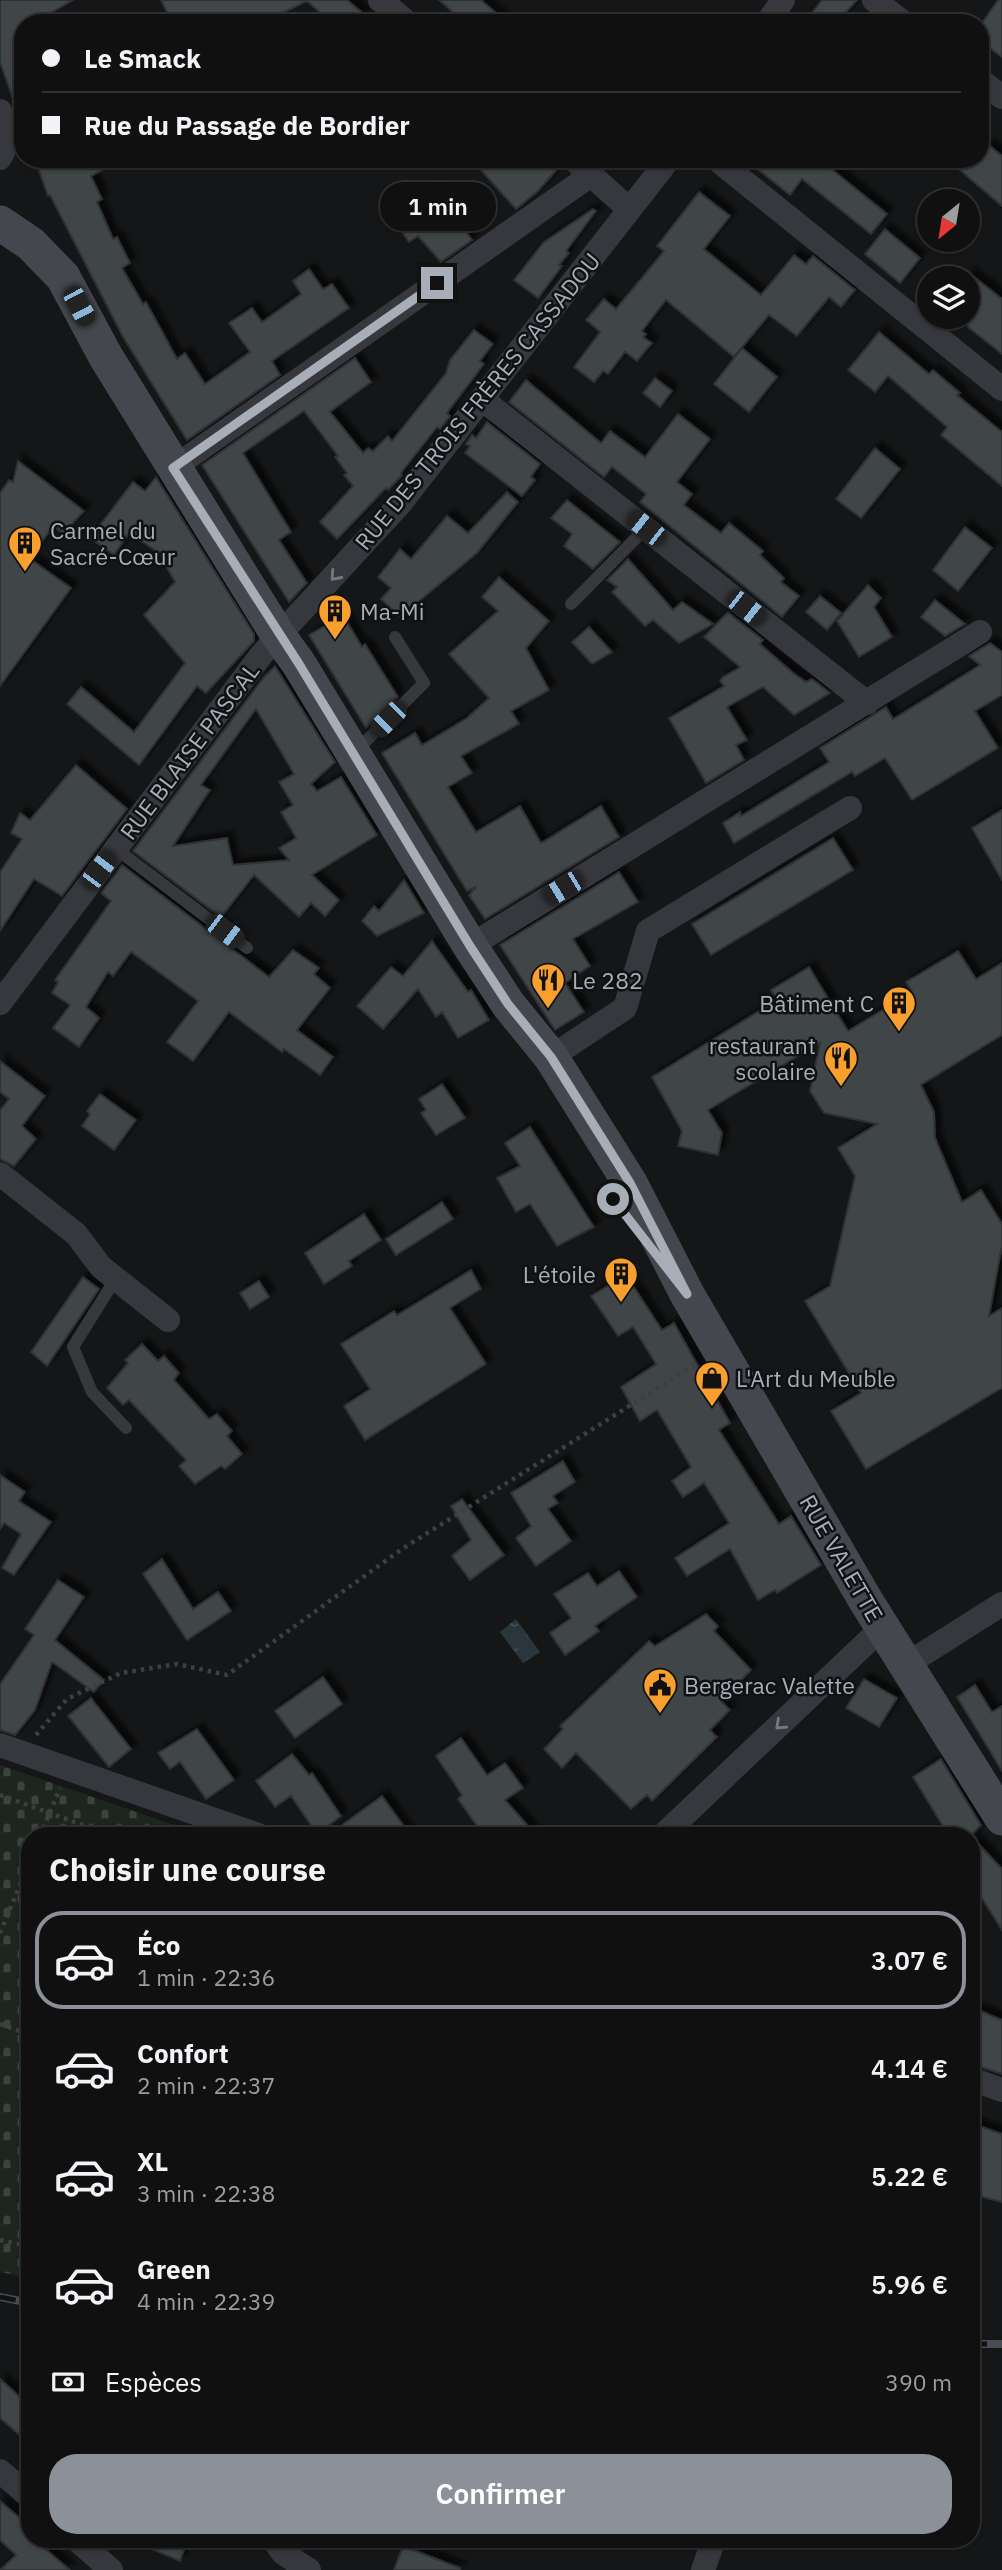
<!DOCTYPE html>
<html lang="fr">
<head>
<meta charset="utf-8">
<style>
	:root { --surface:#101011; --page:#1e1e1f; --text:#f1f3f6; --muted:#9c9d9f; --line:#303031; --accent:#8c9099 }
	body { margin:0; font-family:"IBM Plex Sans",sans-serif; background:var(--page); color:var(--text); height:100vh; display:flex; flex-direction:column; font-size:26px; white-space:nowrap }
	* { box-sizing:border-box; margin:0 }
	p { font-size:23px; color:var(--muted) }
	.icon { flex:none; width:38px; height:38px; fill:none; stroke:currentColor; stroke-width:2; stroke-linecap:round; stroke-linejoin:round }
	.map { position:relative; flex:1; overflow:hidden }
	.side { position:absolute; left:21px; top:1827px; width:959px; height:721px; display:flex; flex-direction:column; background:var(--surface); border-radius:28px; box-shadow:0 2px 5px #0004,0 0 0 2px var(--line) }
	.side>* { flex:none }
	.banner { position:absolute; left:14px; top:14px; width:975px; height:154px; border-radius:28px; box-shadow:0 2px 5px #0004,0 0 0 2px var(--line); display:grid; align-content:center; height:154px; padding:0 28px; background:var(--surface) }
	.needle { width:46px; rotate:210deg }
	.buttons { position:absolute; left:917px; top:189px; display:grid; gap:14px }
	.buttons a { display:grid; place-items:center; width:63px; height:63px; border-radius:50%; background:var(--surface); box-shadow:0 2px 5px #0004,0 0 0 2px var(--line); font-size:35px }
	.end { position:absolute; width:32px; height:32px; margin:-16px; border:9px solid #a7aeb8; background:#111; box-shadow:0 0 0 4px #111 }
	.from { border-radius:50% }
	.bubble { position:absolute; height:49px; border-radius:24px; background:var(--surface); box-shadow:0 2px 5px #0004,0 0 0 2px var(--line); font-size:23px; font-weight:600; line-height:49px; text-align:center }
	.car { position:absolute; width:21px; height:42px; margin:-21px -10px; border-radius:9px; box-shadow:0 0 5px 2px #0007; background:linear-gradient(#222 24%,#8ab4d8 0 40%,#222 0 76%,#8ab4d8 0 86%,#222 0) }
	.banner b { display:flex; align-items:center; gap:24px; height:66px; font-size:26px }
	.banner b+b { border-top:2px solid var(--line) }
	.banner i { width:18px; height:18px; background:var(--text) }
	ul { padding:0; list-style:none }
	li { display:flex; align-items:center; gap:21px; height:98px; margin:0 14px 10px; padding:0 14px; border:4px solid transparent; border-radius:28px }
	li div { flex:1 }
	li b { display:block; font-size:26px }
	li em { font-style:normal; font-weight:600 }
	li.current { border-color:var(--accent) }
	li>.icon { width:63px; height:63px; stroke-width:1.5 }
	h2 { padding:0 28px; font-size:32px; line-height:84px }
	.pay { display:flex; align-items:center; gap:18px; height:77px; padding:0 28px; font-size:26px }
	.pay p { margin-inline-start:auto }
	.cta { display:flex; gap:14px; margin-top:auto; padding:14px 28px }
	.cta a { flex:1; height:80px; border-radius:28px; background:var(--accent); color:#fff; font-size:28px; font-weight:600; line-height:80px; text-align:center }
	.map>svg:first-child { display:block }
</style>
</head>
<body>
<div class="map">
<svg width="1002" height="2570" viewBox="0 0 1002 2570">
	<defs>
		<pattern id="cemetery-stones" width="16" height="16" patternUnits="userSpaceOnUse" patternTransform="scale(1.75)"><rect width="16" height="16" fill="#1d261e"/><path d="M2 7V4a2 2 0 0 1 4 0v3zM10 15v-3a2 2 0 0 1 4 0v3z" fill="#3b433d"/></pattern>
		<pattern id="water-ripples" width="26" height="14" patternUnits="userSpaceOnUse" patternTransform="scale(1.75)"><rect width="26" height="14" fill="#2b363c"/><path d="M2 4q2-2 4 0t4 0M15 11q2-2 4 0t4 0" fill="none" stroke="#475156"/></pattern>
		<filter id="shadow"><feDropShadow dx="6" dy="-6" stdDeviation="2" flood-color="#0009"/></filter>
	</defs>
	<rect width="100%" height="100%" fill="#151617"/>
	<!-- cemetery -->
	<polygon fill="url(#cemetery-stones)" points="0,1765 206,1836 30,1836 30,2278 0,2272"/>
	<!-- water -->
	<polygon fill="url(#water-ripples)" points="516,1619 540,1652 523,1663 500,1632"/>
	<!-- building -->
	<g fill="#414447" stroke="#2f3034" stroke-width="2" fill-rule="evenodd" filter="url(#shadow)">
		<polygon points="0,0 73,0 44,17 45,23 23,23 23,118 20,118 0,62"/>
		<polygon points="161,0 347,0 364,14 350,23 332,23 307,1 262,23 172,23"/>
		<polygon points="439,0 481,0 508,23 465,23"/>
		<polygon points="822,0 857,0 836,23 804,23"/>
		<polygon points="998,0 1002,0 1002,57 980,41 980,26"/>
		<polygon points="989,145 1002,156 1002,206 947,159 980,159"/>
		<polygon points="35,159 123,159 91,176 102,199 97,202 113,239 117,237 130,263 122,268 143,304 146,302 177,359 185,353 205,384 250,352 229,323 252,308 262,322 301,294 293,281 309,269 323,289 332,284 349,308 272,361 280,375 187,440 123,337 50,195 48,196"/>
		<polygon points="471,159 559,159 560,166 538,191 516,209"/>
		<polygon points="745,159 819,159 887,214 871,234 802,179 790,195"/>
		<polygon points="434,186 472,240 441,262 418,236 409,242 390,215"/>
		<polygon points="699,192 730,216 704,249 761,295 794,255 806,264 813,256 855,290 841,307 829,297 797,336 769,315 734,357 666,300 642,331 646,334 643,337 652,343 637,361 625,352 608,374 603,371 594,382 574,367 600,332 586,320 604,299 616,309 664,251 657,246"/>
		<polygon points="593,209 596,211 566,251 569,253 559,265 562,266 538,298 514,280 544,242"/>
		<polygon points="885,229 920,258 900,283 865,254"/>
		<polygon points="968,272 1002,299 1002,354 968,327"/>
		<polygon points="474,330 493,344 480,361 484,364 447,413 450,416 440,429 437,427 401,473 402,475 388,490 386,488 337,539 320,522 353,486 344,475 347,473 335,457 338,456 304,411 243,453 291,532 279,540 307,583 289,602 202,465 355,358 371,382 330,412 363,453 368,448 373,451 388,436 392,441 446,373 450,360"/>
		<polygon points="879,332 929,374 933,370 960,393 957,395 1002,432 1002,486 941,435 947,427 888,376 875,392 848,370"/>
		<polygon points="742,348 777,377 749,412 714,384"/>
		<polygon points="655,378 672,391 660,407 643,393"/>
		<polygon points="526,380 601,443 610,431 645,457 678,414 710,439 677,482 692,494 684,505 721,533 729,523 763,551 760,555 784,578 781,582 799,596 782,617 640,502 646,494 612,467 604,477 509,402"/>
		<polygon points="487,422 540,464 531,477 535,480 522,496 465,453 470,446 466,444 472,435 476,438"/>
		<polygon points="875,448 900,469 861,518 836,499"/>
		<polygon points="18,461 84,511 63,534 54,526 29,558 71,588 0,686 0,493 9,480 13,482"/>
		<polygon points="156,477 254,634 254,641 206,693 197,686 139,765 67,704 81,687 134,732 185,663 144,615 175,582 159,553 129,533 114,555 90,538 133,482 145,491"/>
		<polygon points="507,492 518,502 477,553 400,617 381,599 391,588 378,577 400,549 411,559 447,516 468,533"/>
		<polygon points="567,500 620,542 593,569 564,546 572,534 551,518"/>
		<polygon points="965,527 992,548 958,591 933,570"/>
		<polygon points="628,559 673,610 682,602 713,624 679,643 653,620 645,626 612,592 617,587 607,580"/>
		<polygon points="499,577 549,621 526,648 549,690 511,711 519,724 461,756 472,773 448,787 476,832 520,806 541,843 601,806 619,837 485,919 469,895 476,887 467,891 382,753 415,733 422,745 467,718 489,698 449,654 498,611 482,597"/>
		<polygon points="868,585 881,598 874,607 892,637 859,657 837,621"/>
		<polygon points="820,596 841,613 827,630 806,612"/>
		<polygon points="935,600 965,624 945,636 921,617"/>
		<polygon points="728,612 763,640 760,644 792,672 806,682 812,679 830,693 794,715 763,687 727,707 747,740 736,745 744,760 706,783 669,718 724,686 720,681 723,677 740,667 704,637"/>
		<polygon points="343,615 362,647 365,644 398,697 366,728 309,635"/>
		<polygon points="589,627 612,652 592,664 572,642"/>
		<polygon points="990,643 1002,652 1002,695 975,711 998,748 912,800 885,758 855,776 852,772 734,843 723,823 740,812 741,816 829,762 820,748 886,707 893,719 980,665 969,656"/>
		<path d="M275 666 335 762 311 784 317 791 341 777 377 835 312 875 339 900 325 916 311 903 299 917 254 875 221 917 133 851 264 677ZM256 709 294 774 279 782 293 805 281 812 296 838 279 848 289 860 233 865 227 838 173 846 210 790 201 785Z"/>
		<polygon points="76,765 127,809 62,896 34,879 0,931 0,872 22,839 11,833 20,813 30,820"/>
		<polygon points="1002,810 1002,880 972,828"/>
		<polygon points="833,838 853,870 711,955 692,924"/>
		<polygon points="122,865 269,977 293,950 319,968 314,974 330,988 297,1030 333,1057 320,1075 284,1049 282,1052 229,1012 193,1061 167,1042 198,1001 131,952 113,976 108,972 86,1007 99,1018 79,1047 53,1028 70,1005 52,993 58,982 55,980 111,901 101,893"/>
		<polygon points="619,872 638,902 573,939 590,966 565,983 584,1012 555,1030 500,945"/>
		<polygon points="404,880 424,913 377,936 362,921 374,906 379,911"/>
		<polygon points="432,941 468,992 471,990 489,1020 458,1038 442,1012 436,1017 418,989 383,1029 357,1006 391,967 403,976"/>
		<polygon points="958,951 976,979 1002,963 1002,1035 921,1085 934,1112 935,1138 962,1202 981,1190 1002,1224 1002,1245 989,1316 1002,1308 1002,1388 866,1469 831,1411 861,1393 805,1301 830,1286 855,1176 838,1148 877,1124 824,1113 810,1091 820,1043 708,1110 722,1133 718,1155 678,1146 682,1131 652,1077 777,1000 771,990 809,967 848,1031 912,992 906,982"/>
		<polygon points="0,1061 45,1096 22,1126 36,1139 14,1166 0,1159 0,1110 9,1099 0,1092"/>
		<polygon points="442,1084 465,1118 436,1135 421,1113 426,1110 419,1099"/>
		<polygon points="100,1094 136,1120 114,1150 82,1126 90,1114 87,1111"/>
		<polygon points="530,1127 594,1227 557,1246 530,1204 516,1212 497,1178 520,1166 505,1143"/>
		<polygon points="442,1202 453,1219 396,1255 386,1239"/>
		<polygon points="364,1214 381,1240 349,1261 352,1266 324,1284 305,1253"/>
		<polygon points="471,1270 481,1289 450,1308 486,1364 365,1440 344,1406 370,1389 341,1344 394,1311 397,1315"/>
		<polygon points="626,1275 662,1330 674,1323 730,1423 719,1430 779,1524 791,1516 821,1565 777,1593 775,1590 758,1600 730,1549 687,1576 675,1558 729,1523 704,1483 683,1497 672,1481 691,1467 657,1410 640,1421 621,1387 656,1364 633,1327 618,1336 591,1296"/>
		<polygon points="83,1277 99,1289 47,1366 31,1352"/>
		<polygon points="259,1281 269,1297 250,1309 240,1293"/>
		<polygon points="142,1344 158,1361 164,1356 179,1373 174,1380 209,1419 217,1414 232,1431 227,1436 242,1454 225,1469 221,1466 195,1484 179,1466 186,1460 129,1400 123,1405 107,1388 128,1363 125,1360"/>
		<polygon points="563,1461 575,1482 553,1496 558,1503 548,1509 571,1541 536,1566 516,1538 531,1526 511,1493"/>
		<polygon points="0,1475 25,1492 19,1501 51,1522 14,1575 2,1568 21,1534 4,1523 0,1529"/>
		<polygon points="462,1499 504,1555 470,1580 452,1556 471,1540 451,1506"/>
		<polygon points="162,1559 193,1609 218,1592 231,1611 187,1640 143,1574"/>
		<polygon points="619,1571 637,1597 595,1626 599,1631 565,1655 550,1633 571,1618 554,1594 588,1573 597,1586"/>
		<polygon points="58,1580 84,1597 55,1640 104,1680 94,1692 52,1662 35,1710 15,1735 0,1730 0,1684 34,1635 25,1629"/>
		<polygon points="706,1614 718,1626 714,1631 751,1670 721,1701 730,1710 710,1730 717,1737 652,1801 647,1795 631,1809 576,1753 562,1768 544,1749 563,1729 560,1726 649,1641 655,1646"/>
		<polygon points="323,1677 342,1704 295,1738 275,1711"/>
		<polygon points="864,1679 897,1698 879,1727 846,1708"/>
		<polygon points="975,1685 992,1712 1002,1706 1002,1771 957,1697"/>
		<polygon points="91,1698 131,1749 109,1767 68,1716"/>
		<polygon points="197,1729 234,1780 206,1799 180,1762 170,1769 158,1753"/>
		<polygon points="461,1738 487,1775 505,1763 523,1788 505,1800 537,1836 484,1836 458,1799 462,1795 436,1756"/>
		<polygon points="292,1754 309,1775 312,1773 341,1816 317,1834 291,1796 275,1807 256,1781"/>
		<polygon points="941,1759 981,1825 970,1836 949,1836 913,1777"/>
		<polygon points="382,1796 411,1836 327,1836"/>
		<polygon points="971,1836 1002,1869 1002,1930 971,1881"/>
		<polygon points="971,2007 1002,2020 1002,2074 971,2064"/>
		<polygon points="971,2123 1002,2134 1002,2202 971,2194"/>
		<polygon points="0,2379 30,2406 30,2444 0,2418"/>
		<polygon points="0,2501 28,2525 24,2530 30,2539 34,2539 70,2570 0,2570 16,2555 0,2540"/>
		<polygon points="128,2539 188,2539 180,2561"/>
		<polygon points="403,2546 460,2568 460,2570 394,2570"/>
	</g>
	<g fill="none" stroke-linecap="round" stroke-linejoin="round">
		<!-- path -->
		<g stroke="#3c3f44" stroke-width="4.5" stroke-dasharray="3.5 5" stroke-linecap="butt">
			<polyline points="36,1735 67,1699 121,1673 177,1664 227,1675 402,1549 696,1364"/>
			<polyline points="0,1795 113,1836"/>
			<polyline points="40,1836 60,1788"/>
			<polyline points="0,1933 30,1861"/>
			<polyline points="0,2024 30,2035"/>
			<polyline points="0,2240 30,2246"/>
		</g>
		<!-- lane -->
		<g stroke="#36383d" stroke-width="12">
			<polyline points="571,604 646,528"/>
			<polyline points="354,753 424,683 395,637"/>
			<polyline points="115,848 247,948"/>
			<polyline points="116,1278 73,1347 92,1392 126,1428"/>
		</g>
		<!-- street -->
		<g stroke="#36383d" stroke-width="24">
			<polyline points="380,0 408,23"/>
			<polyline points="874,0 904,23"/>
			<polyline points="767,23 783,0"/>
			<polyline points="980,80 1002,97"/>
			<polyline points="0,111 10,138 0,158"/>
			<polyline points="573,159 629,209"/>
			<polyline points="716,159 1002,389"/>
			<polyline points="483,400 867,703"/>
			<polyline points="173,468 591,175"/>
			<polyline points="470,946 980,632"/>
			<polyline points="0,1003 262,654 399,505 669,159"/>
			<polyline points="551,1057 625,1008 648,931 850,808"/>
			<polyline points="0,1174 76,1234 101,1267 168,1320"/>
			<polyline points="907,1664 1002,1604"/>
			<polyline points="0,1745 261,1836"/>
			<polyline points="662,1836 882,1628"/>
			<polyline points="971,2079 1002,2090"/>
			<polyline points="0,2471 30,2497"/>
			<polyline points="76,2539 111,2570"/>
			<polyline points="273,2539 283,2553 309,2570"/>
			<polyline points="703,2570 714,2539"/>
		</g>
		<!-- secondary -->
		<polyline stroke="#44474d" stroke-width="35" points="0,223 31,244 63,277 106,357 278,635 299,664 470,946 508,1004 551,1057 630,1183 687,1294 866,1601 1002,1818"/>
		<!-- rail casing -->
		<g stroke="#494c52" stroke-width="8">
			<g id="rail">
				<polyline points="0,2297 30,2303"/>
				<polyline points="971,2344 1002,2344"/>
			</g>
		</g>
		<!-- rail -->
		<use href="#rail" stroke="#101112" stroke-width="5" stroke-dasharray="16" stroke-linecap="butt"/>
	</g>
	<!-- one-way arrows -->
	<defs><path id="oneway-chevron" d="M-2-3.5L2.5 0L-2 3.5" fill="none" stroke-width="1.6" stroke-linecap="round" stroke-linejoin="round" transform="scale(1.75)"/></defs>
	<g stroke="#747981">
		<use href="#oneway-chevron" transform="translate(335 576) rotate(132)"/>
		<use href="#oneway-chevron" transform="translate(780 1725) rotate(137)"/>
	</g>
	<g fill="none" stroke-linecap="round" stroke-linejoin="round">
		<!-- route -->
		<polyline stroke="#a7aeb8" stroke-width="9" points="437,283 173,468 299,664 470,946 508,1004 551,1057 630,1183 687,1294 613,1199"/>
	</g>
	<!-- icons -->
	<defs>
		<g id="building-pin" transform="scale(1.75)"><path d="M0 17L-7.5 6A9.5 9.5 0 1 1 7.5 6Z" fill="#f89f2d" stroke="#101112"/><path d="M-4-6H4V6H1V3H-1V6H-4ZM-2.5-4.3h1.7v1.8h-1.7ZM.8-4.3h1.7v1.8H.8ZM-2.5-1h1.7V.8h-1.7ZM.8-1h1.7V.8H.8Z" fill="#111"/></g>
		<g id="restaurant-pin" transform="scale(1.75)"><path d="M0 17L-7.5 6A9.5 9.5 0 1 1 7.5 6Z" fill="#f89f2d" stroke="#101112"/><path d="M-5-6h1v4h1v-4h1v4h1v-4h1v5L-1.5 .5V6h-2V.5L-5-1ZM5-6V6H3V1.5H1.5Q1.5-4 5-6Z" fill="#111"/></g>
		<g id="shop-pin" transform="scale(1.75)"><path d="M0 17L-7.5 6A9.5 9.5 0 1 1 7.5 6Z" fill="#f89f2d" stroke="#101112"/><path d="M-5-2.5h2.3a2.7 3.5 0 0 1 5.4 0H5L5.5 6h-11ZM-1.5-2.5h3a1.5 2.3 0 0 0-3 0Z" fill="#111"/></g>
		<g id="civic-pin" transform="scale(1.75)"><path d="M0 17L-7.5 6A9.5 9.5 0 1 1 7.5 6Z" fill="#f89f2d" stroke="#101112"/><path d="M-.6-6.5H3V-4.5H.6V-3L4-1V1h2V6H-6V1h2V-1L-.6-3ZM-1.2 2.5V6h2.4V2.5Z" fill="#111"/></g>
	</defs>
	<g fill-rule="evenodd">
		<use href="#building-pin" x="25" y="543"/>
		<use href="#building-pin" x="335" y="611"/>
		<use href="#restaurant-pin" x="548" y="980"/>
		<use href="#building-pin" x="899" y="1003"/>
		<use href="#restaurant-pin" x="841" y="1058"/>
		<use href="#building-pin" x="621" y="1274"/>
		<use href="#shop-pin" x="712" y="1378"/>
		<use href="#civic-pin" x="660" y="1685"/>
	</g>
	<g text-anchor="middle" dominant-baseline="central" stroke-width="5" stroke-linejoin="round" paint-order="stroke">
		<!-- street labels -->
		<g font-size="23" fill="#a7aeb8" stroke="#101112">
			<text transform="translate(477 401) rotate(-51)">RUE DES TROIS FRÈRES CASSADOU</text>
			<text transform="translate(189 751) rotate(-53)">RUE BLAISE PASCAL</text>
			<text transform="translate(842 1558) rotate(60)">RUE VALETTE</text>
		</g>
		<!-- poi labels -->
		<g font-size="23" fill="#a7aeb8" stroke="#101112" text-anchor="start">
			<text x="50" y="530">Carmel du<tspan x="50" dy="26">Sacré-Cœur</tspan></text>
			<text x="360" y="611">Ma-Mi</text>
			<text x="572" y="980">Le 282</text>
			<text x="874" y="1003" text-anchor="end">Bâtiment C</text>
			<text x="816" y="1045" text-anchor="end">restaurant<tspan x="816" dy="26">scolaire</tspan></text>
			<text x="596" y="1274" text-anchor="end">L'étoile</text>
			<text x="736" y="1378">L'Art du Meuble</text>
			<text x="684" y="1685">Bergerac Valette</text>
		</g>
	</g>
</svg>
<div class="buttons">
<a><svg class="needle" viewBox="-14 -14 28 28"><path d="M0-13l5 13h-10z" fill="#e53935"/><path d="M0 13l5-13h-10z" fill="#9c9d9f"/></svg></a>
<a><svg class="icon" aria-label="layers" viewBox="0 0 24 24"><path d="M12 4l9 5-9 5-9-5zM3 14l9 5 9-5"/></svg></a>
</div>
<i class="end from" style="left:613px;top:1199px"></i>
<i class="end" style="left:437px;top:283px"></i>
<div class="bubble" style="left:380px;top:182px;width:116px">1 min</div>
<i class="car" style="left:79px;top:306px;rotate:152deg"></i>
<i class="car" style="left:646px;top:528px;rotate:308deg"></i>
<i class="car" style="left:746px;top:608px;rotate:128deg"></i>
<i class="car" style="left:388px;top:719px;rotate:225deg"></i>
<i class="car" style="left:99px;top:870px;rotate:37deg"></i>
<i class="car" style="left:563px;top:888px;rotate:239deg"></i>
<i class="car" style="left:225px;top:931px;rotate:127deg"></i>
<div class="banner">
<b><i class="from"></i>Le Smack</b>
<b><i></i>Rue du Passage de Bordier</b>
</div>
<section class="side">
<h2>Choisir une course</h2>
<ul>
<li class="current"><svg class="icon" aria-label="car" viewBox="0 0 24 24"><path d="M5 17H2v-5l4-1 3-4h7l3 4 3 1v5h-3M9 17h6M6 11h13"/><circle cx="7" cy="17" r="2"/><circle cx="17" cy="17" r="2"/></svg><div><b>Éco</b><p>1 min · 22:36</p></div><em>3.07 €</em></li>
<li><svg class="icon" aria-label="car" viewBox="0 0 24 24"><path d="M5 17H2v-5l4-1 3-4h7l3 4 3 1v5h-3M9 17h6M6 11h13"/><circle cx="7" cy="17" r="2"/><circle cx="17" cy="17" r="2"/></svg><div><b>Confort</b><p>2 min · 22:37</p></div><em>4.14 €</em></li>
<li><svg class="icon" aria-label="car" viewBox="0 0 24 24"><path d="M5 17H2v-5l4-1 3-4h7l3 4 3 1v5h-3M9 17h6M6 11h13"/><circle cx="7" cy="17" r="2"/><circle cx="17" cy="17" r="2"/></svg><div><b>XL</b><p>3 min · 22:38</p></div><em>5.22 €</em></li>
<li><svg class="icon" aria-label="car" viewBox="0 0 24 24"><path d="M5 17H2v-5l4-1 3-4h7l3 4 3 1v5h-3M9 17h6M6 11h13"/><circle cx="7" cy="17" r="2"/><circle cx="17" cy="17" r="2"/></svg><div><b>Green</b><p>4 min · 22:39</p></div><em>5.96 €</em></li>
</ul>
<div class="pay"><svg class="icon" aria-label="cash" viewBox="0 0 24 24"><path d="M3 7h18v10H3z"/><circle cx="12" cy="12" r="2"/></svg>Espèces<p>390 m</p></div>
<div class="cta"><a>Confirmer</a></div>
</section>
</div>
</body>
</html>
